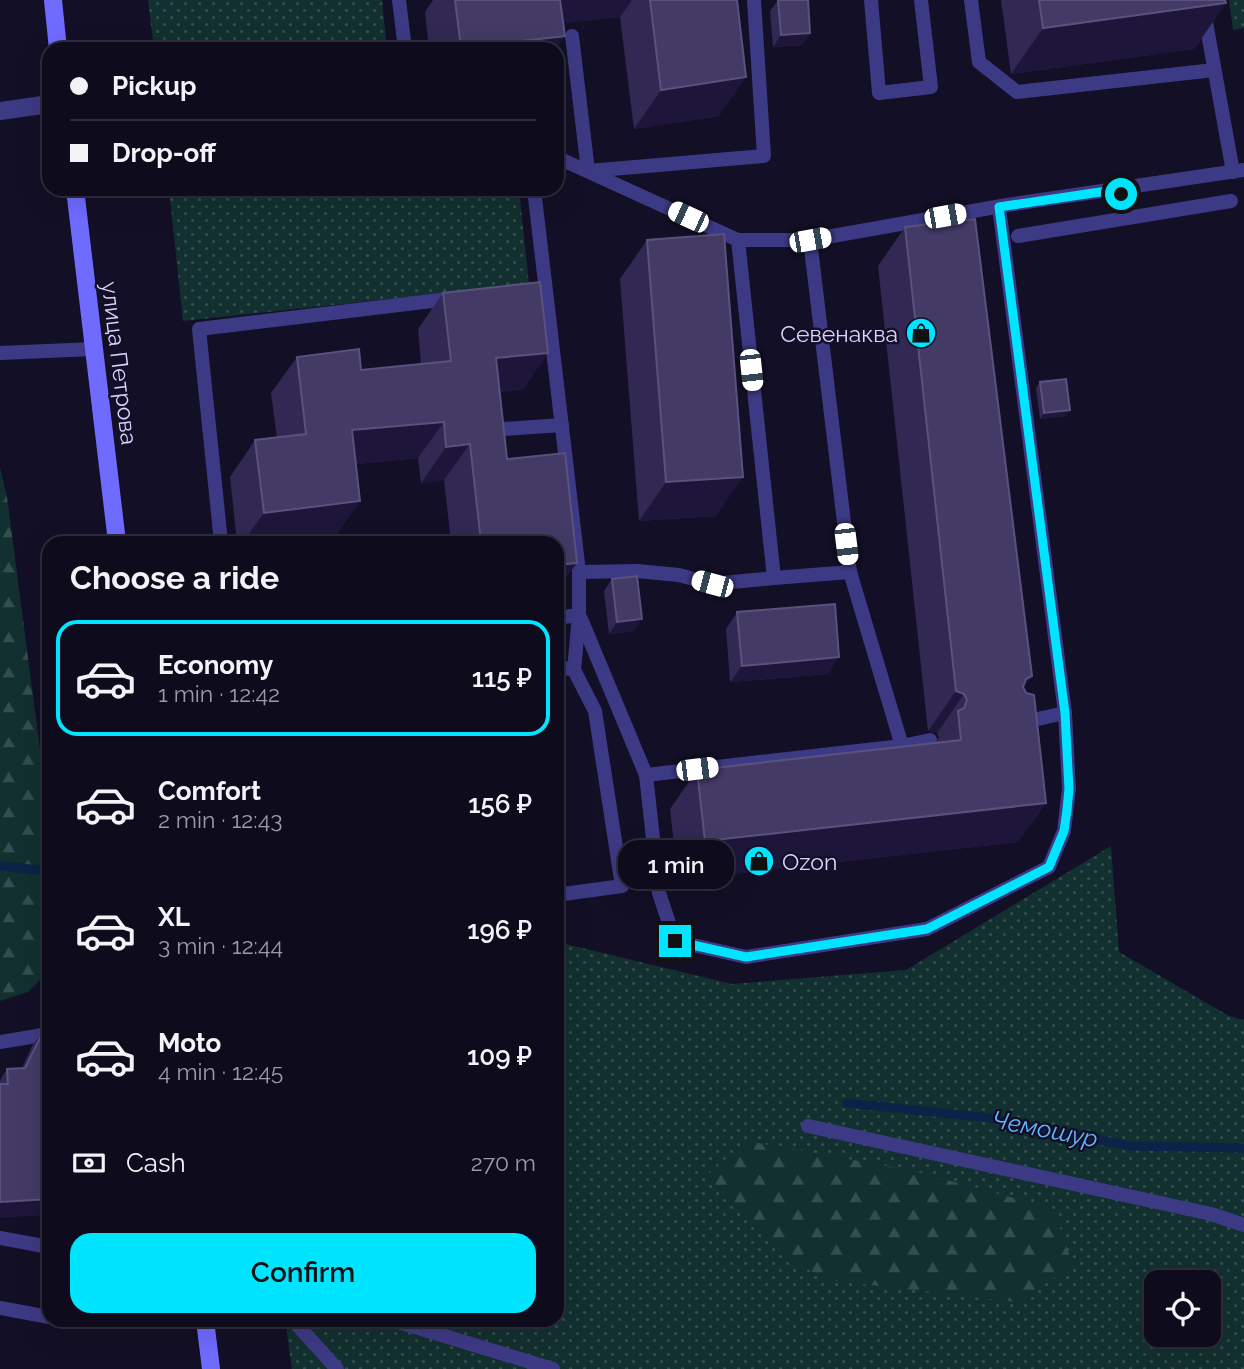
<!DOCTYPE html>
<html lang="en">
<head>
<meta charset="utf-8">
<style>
	:root { --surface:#0e0b1c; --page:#1c1929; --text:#f1f3f6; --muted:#9b9ba3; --line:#2e2b3b; --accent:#00e5ff }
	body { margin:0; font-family:Raleway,sans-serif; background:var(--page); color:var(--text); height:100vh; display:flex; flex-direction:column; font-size:26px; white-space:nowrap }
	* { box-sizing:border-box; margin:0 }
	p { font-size:23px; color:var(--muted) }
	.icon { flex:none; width:38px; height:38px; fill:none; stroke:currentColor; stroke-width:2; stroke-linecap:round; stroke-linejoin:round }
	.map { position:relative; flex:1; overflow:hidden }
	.panel { position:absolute; left:42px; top:536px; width:522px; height:791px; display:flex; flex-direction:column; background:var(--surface); border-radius:21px; box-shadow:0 7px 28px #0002,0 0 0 2px var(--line) }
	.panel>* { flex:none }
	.banner { position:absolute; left:42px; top:42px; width:522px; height:154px; border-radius:21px; box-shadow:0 7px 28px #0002,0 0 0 2px var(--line); display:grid; align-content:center; height:154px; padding:0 28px; background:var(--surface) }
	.fabs { position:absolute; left:1144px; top:1270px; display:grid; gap:14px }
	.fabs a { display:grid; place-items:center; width:77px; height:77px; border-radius:14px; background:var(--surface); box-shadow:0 7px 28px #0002,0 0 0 2px var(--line); font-size:35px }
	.end { position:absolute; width:32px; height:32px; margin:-16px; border:9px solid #00e5ff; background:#111; box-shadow:0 0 0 4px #111 }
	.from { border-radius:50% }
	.bubble { position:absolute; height:49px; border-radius:21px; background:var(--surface); box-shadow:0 7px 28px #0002,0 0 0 2px var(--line); font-size:23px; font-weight:600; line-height:49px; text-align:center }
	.car { position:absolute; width:21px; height:42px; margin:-21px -10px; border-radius:9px; box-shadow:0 0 5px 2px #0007; background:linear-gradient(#fff 24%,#345 0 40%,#fff 0 76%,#345 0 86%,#fff 0) }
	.banner b { display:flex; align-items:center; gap:24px; height:66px; font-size:26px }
	.banner b+b { border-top:2px solid var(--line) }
	.banner i { width:18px; height:18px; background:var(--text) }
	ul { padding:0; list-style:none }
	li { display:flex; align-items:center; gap:21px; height:116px; margin:0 14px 10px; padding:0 14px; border:4px solid transparent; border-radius:21px }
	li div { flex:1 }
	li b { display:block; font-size:26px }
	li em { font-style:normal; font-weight:600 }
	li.on { border-color:var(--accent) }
	li>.icon { width:63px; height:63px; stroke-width:1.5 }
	h2 { padding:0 28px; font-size:32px; line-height:84px }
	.pay { display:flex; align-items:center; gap:18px; height:77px; padding:0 28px; font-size:26px }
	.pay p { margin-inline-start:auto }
	.button { display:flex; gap:14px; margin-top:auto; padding:14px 28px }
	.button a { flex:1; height:80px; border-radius:21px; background:var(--accent); color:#111; font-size:28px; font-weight:600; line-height:80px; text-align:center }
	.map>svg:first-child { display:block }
</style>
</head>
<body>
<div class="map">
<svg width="1244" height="1369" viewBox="0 0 1244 1369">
	<defs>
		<pattern id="green-dots" width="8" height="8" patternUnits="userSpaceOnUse" patternTransform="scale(1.75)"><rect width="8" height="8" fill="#12302f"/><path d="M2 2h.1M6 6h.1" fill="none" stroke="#344d4e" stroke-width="1.8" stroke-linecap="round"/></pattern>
		<pattern id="forest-firs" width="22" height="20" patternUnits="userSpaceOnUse" patternTransform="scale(1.75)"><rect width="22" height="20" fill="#12302f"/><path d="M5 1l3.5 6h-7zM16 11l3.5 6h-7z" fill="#344d4e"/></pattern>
	</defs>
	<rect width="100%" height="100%" fill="#130f26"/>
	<!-- green -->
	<g fill="url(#green-dots)" fill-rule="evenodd">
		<polygon points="148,0 382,0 387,49 154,49"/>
		<polygon points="1229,0 1244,0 1244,28 1233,30"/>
		<polygon points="169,189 519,189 529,284 183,321"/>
		<path d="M1111 846 1119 952 1229 1016 1244 1020V1369H292L285 1320H556L557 942 732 984 906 970ZM1157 1283H1209V1335H1157Z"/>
	</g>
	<!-- forest -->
	<g fill="url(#forest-firs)">
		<polygon points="0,468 7,497 49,818 49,971 28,992 0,1001"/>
		<polygon points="747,1141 910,1170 1054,1209 1073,1266 1016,1302 829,1280 797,1264 706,1176"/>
	</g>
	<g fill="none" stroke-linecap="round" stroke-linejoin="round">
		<!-- stream -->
		<g stroke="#0c2248" stroke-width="9">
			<polyline points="0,866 49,871"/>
			<polyline points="847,1103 991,1118 1130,1146 1244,1148"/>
		</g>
		<!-- lane -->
		<g stroke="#3d3a85" stroke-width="14">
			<polyline points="399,0 405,49"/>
			<polyline points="871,0 879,93 931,87 921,0"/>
			<polyline points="971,0 979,62 1017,92 1214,70"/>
			<polyline points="1202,0 1233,172"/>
			<polyline points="572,36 588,171 764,156 754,0"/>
			<polyline points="556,157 738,240 810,240 1007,205 1244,170"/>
			<polyline points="534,189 579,572 579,615 574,670"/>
			<polyline points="1120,189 1126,218"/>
			<polyline points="1018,236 1231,201"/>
			<polyline points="738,240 774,578 850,572"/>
			<polyline points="810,240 850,572 902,746"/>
			<polyline points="0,353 94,349"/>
			<polyline points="489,430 562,425"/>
			<polyline points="221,542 199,329 457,298"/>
			<polyline points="579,572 637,571 679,575 712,584 774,578"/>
			<polyline points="556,618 579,615"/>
			<polyline points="581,619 646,775 902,746 930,740"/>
			<polyline points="556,666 574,670 595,711 622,886 556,895"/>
			<polyline points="1019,723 1065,713"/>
			<polyline points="646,775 659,893 675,941 746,957 927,929 1049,867 1064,831 1069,789 1065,713 999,207"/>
			<polyline points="0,1042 49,1034"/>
			<polyline points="808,1126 1211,1214 1244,1225"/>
			<polyline points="0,1238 49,1247"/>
			<polyline points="0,1308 49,1317"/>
			<polyline points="62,1320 67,1320"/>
			<polyline points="293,1320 337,1369"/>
			<polyline points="392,1320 553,1369"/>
		</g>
		<!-- street -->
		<polyline stroke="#3d3a85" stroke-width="18" points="0,111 49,104"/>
		<!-- secondary -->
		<g stroke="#6f6bff" stroke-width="18">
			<polyline points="53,0 58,49"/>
			<polyline points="75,189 117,542"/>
			<polyline points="205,1320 211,1369"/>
		</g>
	</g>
	<!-- wall -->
	<g fill="#312854">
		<polygon points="433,0 737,0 719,116 634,129 620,17 563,23 565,36 555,49 429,49 425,12"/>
		<polygon points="778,0 810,33 802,45 773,47 770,11"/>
		<polygon points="1001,0 1225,0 1226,3 1194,49 1011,74"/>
		<polygon points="905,227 1032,676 1023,688 1046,803 1018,842 678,880 670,809 697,770 935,743 939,738 937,733 928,731 878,266"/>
		<polygon points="647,240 716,516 639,521 620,279"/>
		<polygon points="443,293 548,353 523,389 500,392 507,459 556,542 451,542 444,480 421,483 418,458 356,464 360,501 334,538 297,542 237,542 230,477 255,440 277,438 271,393 297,357 361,370 421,364 418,329"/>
		<polygon points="1040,382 1066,416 1040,419 1036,388"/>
		<polygon points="612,579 634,631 609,634 604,591"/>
		<polygon points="737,612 828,674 730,682 726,629"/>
		<polygon points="44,1030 0,1218 0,1080 7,1069 22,1068 32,1046"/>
	</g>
	<!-- shaded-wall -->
	<g fill="#1d163a">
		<polygon points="550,0 632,0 620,17 531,27"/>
		<polygon points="1226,3 1194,49 1011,74 1043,28"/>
		<polygon points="810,33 802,45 773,47 781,35"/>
		<polygon points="565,36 555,49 460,49 461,48"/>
		<polygon points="746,77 719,116 634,129 661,90"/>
		<polygon points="548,353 523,389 470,395 496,358"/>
		<polygon points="1070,410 1066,416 1040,419 1044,413"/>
		<polygon points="444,422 418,458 326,467 352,430"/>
		<polygon points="470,444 444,480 421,483 446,447"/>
		<polygon points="743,477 716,516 639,521 666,482"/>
		<polygon points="360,501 334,538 297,542 243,542 264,513"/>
		<polygon points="577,563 556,592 556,565"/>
		<polygon points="642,619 634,631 609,634 617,622"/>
		<polygon points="839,657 828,674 730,682 742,666"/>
		<polygon points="1032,676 1004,715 1026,679"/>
		<polygon points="956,691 964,694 937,733 928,731"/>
		<polygon points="1046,803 1018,842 678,880 705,841"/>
		<polygon points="49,1199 49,1215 0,1218 0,1202"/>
	</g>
	<!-- building -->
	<g fill="#433a66" stroke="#5a527e" stroke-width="2">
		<polygon points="455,0 560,0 565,36 461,48"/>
		<polygon points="650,0 737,0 746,77 661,90"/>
		<polygon points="778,0 808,0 810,33 781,35"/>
		<polygon points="1039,0 1225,0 1226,3 1043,28"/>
		<polygon points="975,219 1032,676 1026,679 1023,687 1026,693 1034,695 1046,803 705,841 697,770 961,740 958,711 964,708 967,700 964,694 956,691 905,227"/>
		<polygon points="724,234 743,477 666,482 647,240"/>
		<polygon points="540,282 548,353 496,358 507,459 565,453 577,563 556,565 556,542 481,542 470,444 446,447 444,422 352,430 360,501 264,513 255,440 306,434 297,357 359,349 361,370 451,361 443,293"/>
		<polygon points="1066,379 1070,410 1044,413 1040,382"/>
		<polygon points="637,576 642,619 617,622 612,579"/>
		<polygon points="835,604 839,657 742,666 737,612"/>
		<polygon points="49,1029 49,1199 0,1202 0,1084 8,1084 7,1069 25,1068 44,1030"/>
	</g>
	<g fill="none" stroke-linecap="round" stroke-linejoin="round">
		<!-- route -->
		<polyline stroke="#00e5ff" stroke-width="9" points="675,941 746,957 927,929 1049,867 1064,831 1067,810 1069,789 1065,713 999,207 1120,189 1121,194"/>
	</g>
	<!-- icons -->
	<defs>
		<g id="shop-disc" transform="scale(1.575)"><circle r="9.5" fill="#00e5ff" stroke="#130f26"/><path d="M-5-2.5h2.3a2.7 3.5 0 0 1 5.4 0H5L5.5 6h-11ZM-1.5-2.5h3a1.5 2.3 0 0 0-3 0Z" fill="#111"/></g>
	</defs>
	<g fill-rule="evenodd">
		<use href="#shop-disc" x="921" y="333"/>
		<use href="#shop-disc" x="759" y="861"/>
	</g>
	<g text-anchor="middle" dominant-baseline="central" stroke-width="5" stroke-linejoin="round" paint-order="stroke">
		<!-- poi labels -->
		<g font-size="23" fill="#d9d4ff" stroke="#130f26" text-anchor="end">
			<text x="898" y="333">Севенаква</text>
			<text x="782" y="861" text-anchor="start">Ozon</text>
		</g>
		<!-- street labels -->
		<g font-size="23" fill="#d9d4ff" stroke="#130f26">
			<text transform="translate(120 363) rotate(83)">улица Петрова</text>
		</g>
		<!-- water labels -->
		<g font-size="24" font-style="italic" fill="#62b6ff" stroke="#130f26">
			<text transform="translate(1045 1129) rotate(11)">Чемошур</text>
		</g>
	</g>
</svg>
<div class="fabs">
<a><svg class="icon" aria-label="locate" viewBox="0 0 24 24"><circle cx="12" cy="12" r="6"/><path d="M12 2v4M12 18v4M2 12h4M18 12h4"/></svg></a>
</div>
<i class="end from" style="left:1121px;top:194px"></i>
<i class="end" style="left:675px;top:941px"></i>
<div class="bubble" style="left:618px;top:840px;width:116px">1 min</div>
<i class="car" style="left:945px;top:216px;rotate:80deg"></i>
<i class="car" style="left:688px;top:217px;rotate:295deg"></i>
<i class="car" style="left:810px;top:240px;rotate:80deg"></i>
<i class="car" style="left:751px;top:370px;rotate:174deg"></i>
<i class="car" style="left:846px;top:544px;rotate:173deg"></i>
<i class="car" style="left:712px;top:584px;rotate:285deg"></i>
<i class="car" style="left:697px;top:769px;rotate:83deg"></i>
<div class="banner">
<b><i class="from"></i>Pickup</b>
<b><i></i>Drop-off</b>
</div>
<section class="panel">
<h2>Choose a ride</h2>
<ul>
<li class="on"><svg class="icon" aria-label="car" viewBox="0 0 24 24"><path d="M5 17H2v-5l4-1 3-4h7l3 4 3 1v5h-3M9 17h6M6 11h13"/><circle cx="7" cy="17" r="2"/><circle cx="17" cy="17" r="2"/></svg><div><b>Economy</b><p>1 min · 12:42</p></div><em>115 ₽</em></li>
<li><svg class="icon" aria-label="car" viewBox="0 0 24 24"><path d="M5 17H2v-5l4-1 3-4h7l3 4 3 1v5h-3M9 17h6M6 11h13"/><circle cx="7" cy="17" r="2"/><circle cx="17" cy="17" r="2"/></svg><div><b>Comfort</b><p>2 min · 12:43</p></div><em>156 ₽</em></li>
<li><svg class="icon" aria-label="car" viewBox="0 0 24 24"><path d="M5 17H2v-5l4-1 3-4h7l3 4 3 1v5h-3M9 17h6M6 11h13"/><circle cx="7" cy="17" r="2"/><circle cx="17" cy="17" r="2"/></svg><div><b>XL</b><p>3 min · 12:44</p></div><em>196 ₽</em></li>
<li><svg class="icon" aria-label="car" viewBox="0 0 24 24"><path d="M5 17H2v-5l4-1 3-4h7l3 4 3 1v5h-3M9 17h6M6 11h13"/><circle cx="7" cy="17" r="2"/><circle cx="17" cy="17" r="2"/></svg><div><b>Moto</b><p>4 min · 12:45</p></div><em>109 ₽</em></li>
</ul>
<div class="pay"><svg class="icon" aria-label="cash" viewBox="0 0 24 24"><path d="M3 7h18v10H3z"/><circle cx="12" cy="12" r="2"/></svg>Cash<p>270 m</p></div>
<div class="button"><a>Confirm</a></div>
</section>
</div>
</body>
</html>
